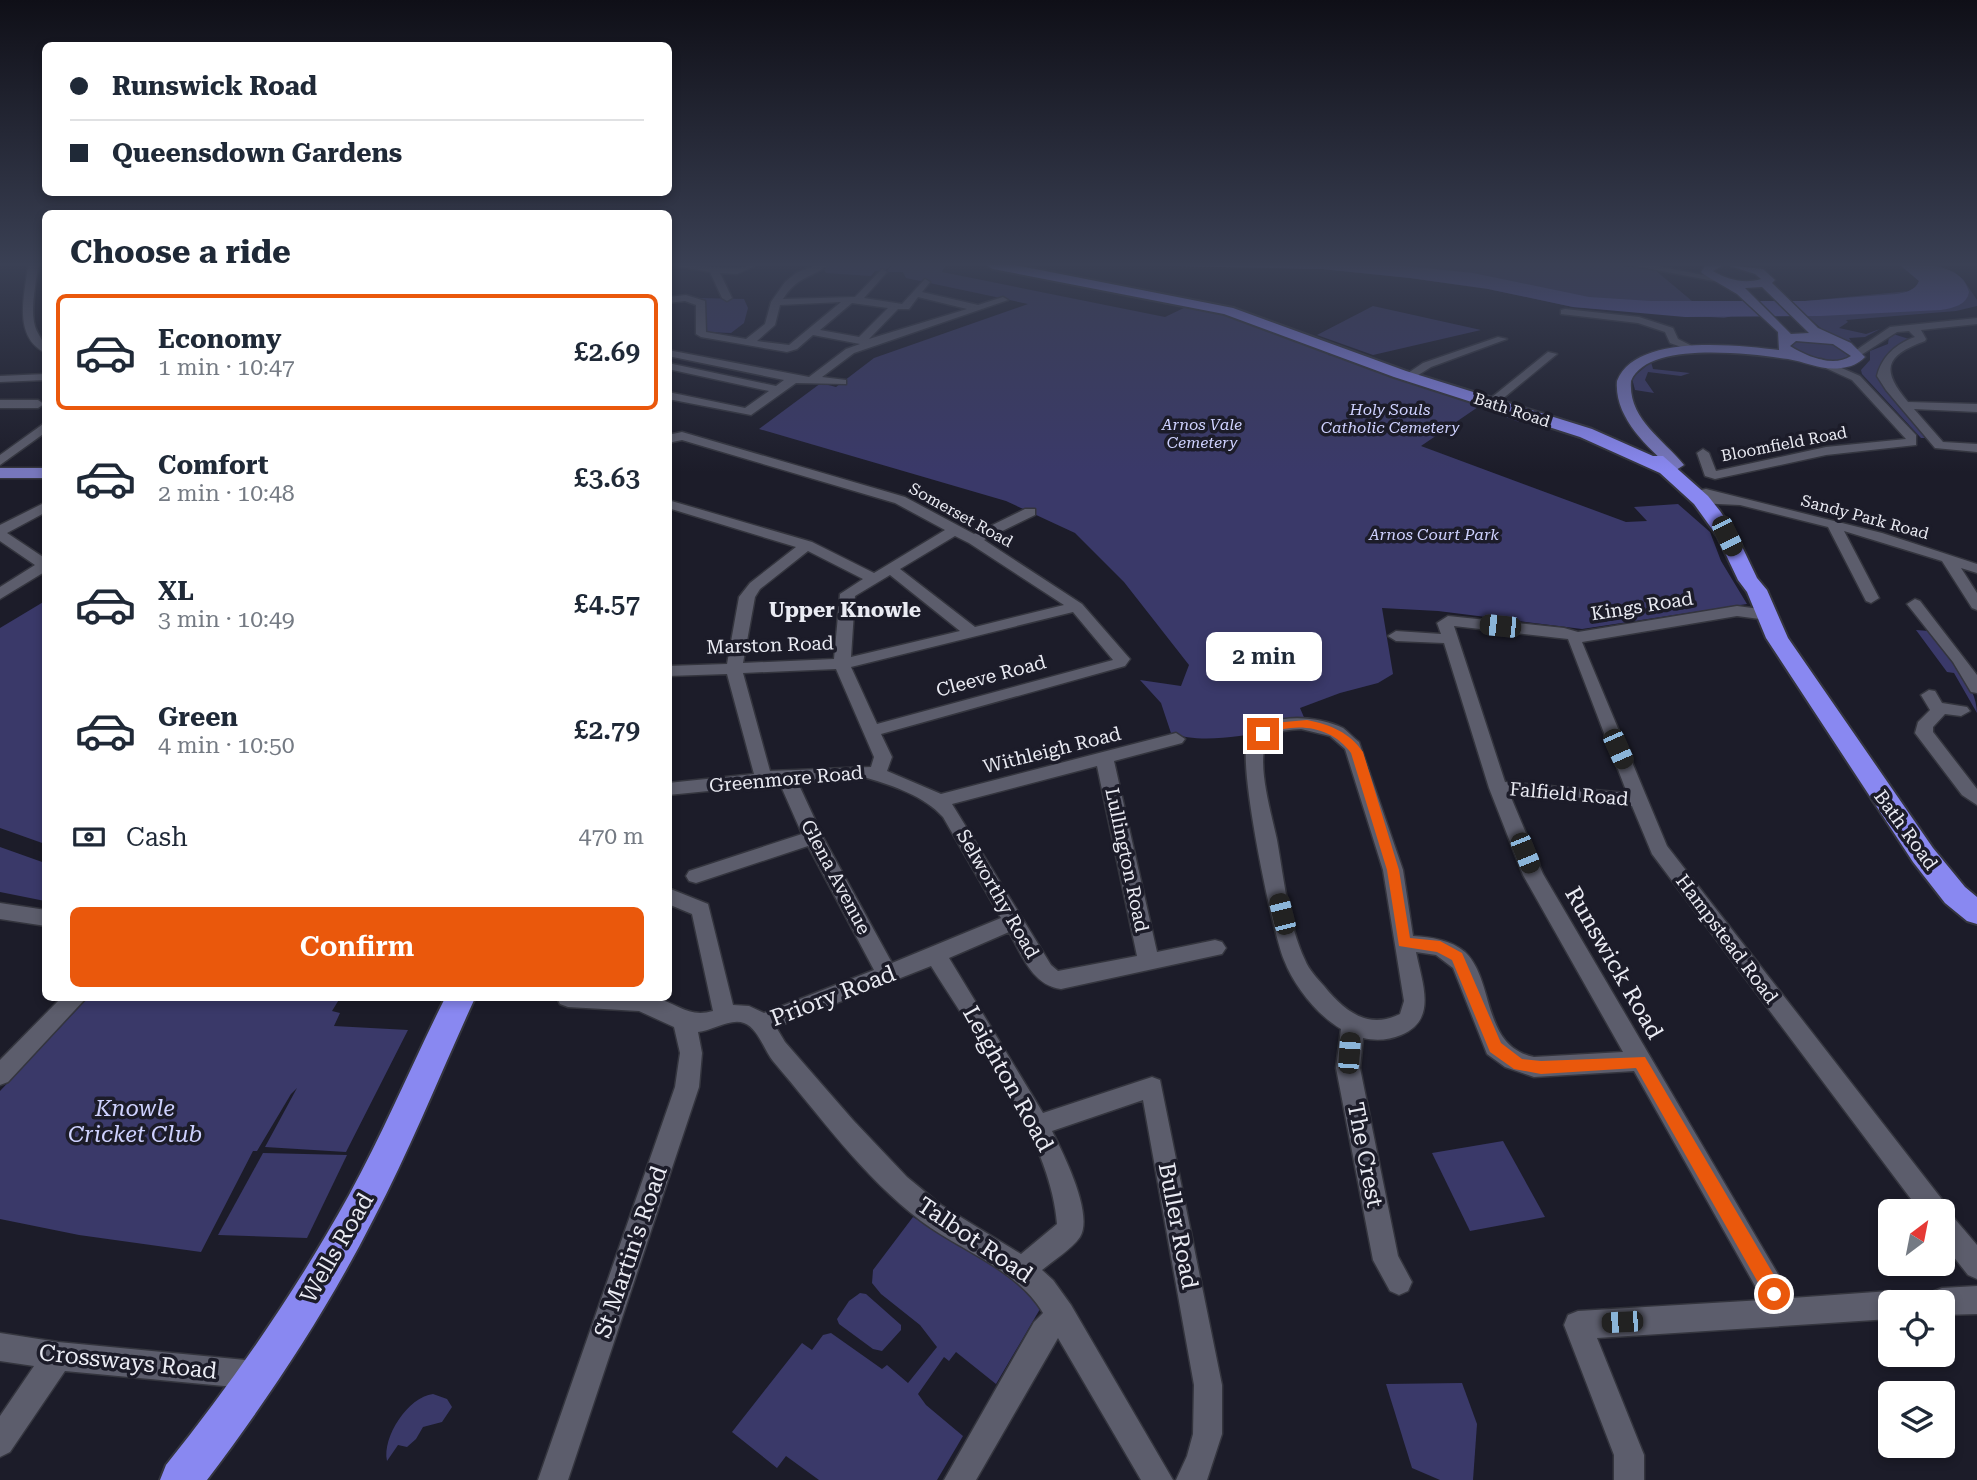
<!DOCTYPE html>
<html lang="en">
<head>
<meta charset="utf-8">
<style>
	:root { --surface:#fff; --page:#f6f6f7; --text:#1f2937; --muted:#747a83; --line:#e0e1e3; --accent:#ea580c }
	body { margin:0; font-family:"Roboto Serif",serif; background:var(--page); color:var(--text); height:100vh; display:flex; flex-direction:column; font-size:26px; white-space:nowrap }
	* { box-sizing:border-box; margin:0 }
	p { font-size:23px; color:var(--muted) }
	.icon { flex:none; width:38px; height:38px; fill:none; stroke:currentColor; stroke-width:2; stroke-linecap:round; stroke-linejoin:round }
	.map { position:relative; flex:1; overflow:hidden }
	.panel { position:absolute; left:42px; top:210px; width:630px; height:791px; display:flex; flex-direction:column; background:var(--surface); border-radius:10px; box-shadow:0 4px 10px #0003 }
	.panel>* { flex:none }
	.guide { position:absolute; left:42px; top:42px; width:630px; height:154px; border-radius:10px; box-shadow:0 4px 10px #0003; display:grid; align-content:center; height:154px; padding:0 28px; background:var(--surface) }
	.needle { width:46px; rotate:32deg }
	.tools { position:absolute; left:1878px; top:1199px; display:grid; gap:14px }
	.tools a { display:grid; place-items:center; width:77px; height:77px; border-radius:10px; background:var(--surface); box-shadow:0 4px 10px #0003; font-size:35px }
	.end { position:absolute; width:32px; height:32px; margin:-16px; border:9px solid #ea580c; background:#fff; box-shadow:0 0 0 4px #fff }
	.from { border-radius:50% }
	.bubble { position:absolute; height:49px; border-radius:10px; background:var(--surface); box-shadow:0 4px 10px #0003; font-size:23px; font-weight:600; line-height:49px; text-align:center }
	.car { position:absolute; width:21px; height:42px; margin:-21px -10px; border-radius:9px; box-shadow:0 0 5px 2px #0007; background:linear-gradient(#222 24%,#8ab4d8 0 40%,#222 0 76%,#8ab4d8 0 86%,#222 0) }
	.guide b { display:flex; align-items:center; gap:24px; height:66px; font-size:26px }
	.guide b+b { border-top:2px solid var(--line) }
	.guide i { width:18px; height:18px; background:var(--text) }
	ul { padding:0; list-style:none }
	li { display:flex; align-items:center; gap:21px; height:116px; margin:0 14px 10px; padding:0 14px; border:4px solid transparent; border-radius:10px }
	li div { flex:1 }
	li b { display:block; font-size:26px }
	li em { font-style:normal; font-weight:600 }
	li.active { border-color:var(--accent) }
	li>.icon { width:63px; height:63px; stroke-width:1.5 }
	h2 { padding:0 28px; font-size:32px; line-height:84px }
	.pay { display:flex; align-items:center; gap:18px; height:77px; padding:0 28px; font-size:26px }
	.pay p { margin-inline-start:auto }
	.cta { display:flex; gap:14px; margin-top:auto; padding:14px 28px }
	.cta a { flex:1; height:80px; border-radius:10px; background:var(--accent); color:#fff; font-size:28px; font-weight:600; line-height:80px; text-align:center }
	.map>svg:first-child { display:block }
</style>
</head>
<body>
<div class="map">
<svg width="1977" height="1480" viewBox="0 0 1977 1480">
	<rect width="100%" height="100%" fill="#1c1c29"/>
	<!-- green -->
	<g fill="#3a3969">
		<polygon points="833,265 890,265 884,272 875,271 871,276 826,273 823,268"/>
		<path d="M892 265H946L942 272 1165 317 1188 306 1234 317 1329 352 1328 355 1346 358 1519 417V422L1478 407 1421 446 1626 522 1647 521 1634 507 1678 504 1710 532 1721 561 1747 604 1582 629 1438 611 1382 608 1393 674 1378 683 1340 693 1300 708 1306 722C1269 731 1207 747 1171 733L1161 703 1140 680 1181 686 1189 665 1124 582 1075 533 1006 501 759 429 821 383 836 387 874 358 1028 304 906 278 903 272H886Z"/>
		<path d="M1128 265H1292L1355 269 1575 302 1903 306 1938 265 1963 279 1977 300V306L1956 311 1846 320 1848 322 1839 328 1866 334 1880 329 1865 337 1849 338 1851 341C1832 339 1820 328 1806 315H1736L1724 318 1573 307 1488 289 1410 278 1322 269Z"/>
		<polygon points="1383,265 1614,265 1655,270 1692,301 1719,303 1805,301 1909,291 1917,286 1919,281 1900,265 1915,265 1930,286 1855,304 1609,303"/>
		<polygon points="699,298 744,299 748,308 744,323 731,333 706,332 706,301"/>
		<polygon points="1373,306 1481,330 1373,355 1317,335"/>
		<path d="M1893 334 1909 339C1895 352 1880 354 1879 375L1899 406 1928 438H1921L1862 374 1861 370 1870 360V351L1888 344 1889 336Z"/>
		<path d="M1796 340 1829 342 1850 355 1849 358C1827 366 1809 357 1789 347L1791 342Z"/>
		<polygon points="1651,362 1653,369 1690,373 1681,376 1648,372 1645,380 1654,393 1635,390 1632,378"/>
		<polygon points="45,601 45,844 0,828 0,628"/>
		<path d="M1916 630 1929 631C1946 653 1977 684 1977 713L1954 673 1947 672Z"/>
		<polygon points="0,847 45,863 45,901 0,892"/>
		<polygon points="88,998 340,998 332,1011 340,1013 334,1026 408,1030 346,1152 265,1147 297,1088 291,1094 257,1151 253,1151 201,1252 79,1235 0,1219 0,1091"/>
		<polygon points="1503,1141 1545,1217 1470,1231 1432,1153"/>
		<polygon points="263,1153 347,1155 307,1238 218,1235"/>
		<polygon points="913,1217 1013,1277 1027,1289 1040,1309 996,1384 956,1352 949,1361 944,1357 918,1394 926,1405 963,1436 937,1480 819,1480 786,1456 777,1468 732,1432 802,1343 812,1350 823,1335 831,1333 882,1369 887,1365 908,1383 937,1347 920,1325 881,1294 872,1283 873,1270"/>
		<polygon points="860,1293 866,1294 901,1325 901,1330 882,1351 873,1349 839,1324 837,1319 849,1301"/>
		<polygon points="1462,1383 1477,1424 1473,1480 1440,1480 1412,1468 1386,1384"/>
		<path d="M433 1394 447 1399 452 1407 442 1422 423 1427 416 1439 407 1447 398 1445 387 1461C382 1437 408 1397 433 1394Z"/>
	</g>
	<!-- water -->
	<path fill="#5c5aaa" d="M1128 265H1396L1473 273 1589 297 1651 301H1805L1896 294C1906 292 1915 291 1919 281L1900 265C1924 265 1961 262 1969 292 1967 305 1953 308 1941 310L1820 316 1685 317 1573 307 1488 289 1410 278 1322 269Z"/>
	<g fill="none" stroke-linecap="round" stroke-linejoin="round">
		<!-- minor casing -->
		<g stroke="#34353e" stroke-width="3">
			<g id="minor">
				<path d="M28 265H38C36 284 31 304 34 322 36 335 46 341 46 353 12 337 25 294 28 265Z"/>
				<polygon points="671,265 736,268 757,265 737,274 720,273 732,298 727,301 722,298 710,272"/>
				<path d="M816 265 827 266C808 279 797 277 783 299L855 297 882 269 887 272 864 298 902 304 925 279 930 282 922 292 978 305 1003 297 1008 300 854 353 822 377 846 380V384L796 383 751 415 668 399V392L745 408 769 391 668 369V363L776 386 784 380 668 356V350L809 377 846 349 860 344 813 335 797 349 787 352 701 337 696 334V305L685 301 668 303V297L686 295 705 301 706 332 746 339 765 324 771 302 785 282 796 273ZM918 297 967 309 869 339 898 309H909ZM841 302 789 345 757 341 775 325 780 305ZM852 303 888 308 859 337 820 330Z"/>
				<polygon points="1630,265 1652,265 1724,279 1719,282"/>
				<polygon points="1565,309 1639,317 1673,328 1678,339 1692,346 1687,349 1670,343 1665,332 1638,323 1561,314 1561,310"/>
				<path d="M1977 318V324L1921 330 1926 339 1925 341C1883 356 1882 371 1908 402L1977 404V412L1914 409 1943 442 1977 444V452L1935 448 1886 390 1877 376C1882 356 1896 344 1915 337L1909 331 1897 332 1861 355 1852 353 1890 327Z"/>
				<polygon points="1498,337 1507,339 1431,367 1412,379 1402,377 1423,363"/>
				<polygon points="1548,352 1557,354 1495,405 1487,405 1487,401"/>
				<polygon points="1821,359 1860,376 1916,435 1916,445 1826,455 1715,479 1705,476 1697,453 1703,449 1709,453 1716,471 1826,447 1906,439 1852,380 1817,364 1817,360"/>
				<polygon points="46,374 46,380 0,382 0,376"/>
				<polygon points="0,400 38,400 44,404 38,408 0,408"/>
				<polygon points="46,422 46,432 0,465 0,455"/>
				<path d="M682 432 905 497 974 534 1025 509H1035V515L984 540 1082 604 1130 659 1125 666 881 734 892 757 887 771 941 794 1176 733 1185 739 1182 743 1114 761 1157 952 1215 940 1222 942 1226 948 1222 954 1061 989C1032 985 1022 955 1009 932L949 958 1043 1113 1152 1077 1160 1080 1222 1385V1434L1207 1480H1176L1187 1456 1193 1434 1194 1385 1143 1100 1052 1131C1063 1153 1094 1214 1080 1237 1072 1249 1054 1260 1042 1270L1053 1280 1071 1305 1173 1480H1141L1058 1338 976 1480H944L1034 1322 1043 1313C1017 1269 961 1251 921 1221 863 1177 820 1116 773 1061 764 1050 758 1028 744 1023 730 1018 712 1031 698 1032L702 1053 699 1087 568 1480H538L675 1087 680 1053 674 1027 639 1011 568 1007 560 1004 557 998C581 998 635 993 656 998 678 1004 689 1018 713 1011L692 914 668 904V888L708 904 733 1005 749 1006 764 1013 874 970 808 846 696 883 689 881 686 876 689 871 802 834 780 784 668 795V783L754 774 727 674 668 676V666L727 664 739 597 750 583 796 547 668 508V500L812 542 874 573 945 530 895 503 682 440 668 443V435ZM955 536 969 543 1064 605 975 627 900 569ZM808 551 863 579 840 594 834 659 743 663 755 597 760 589ZM890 575 960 631 851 657 855 596ZM1073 612 1113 660 877 724 851 667ZM836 669 874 757 871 767 770 771 743 673ZM1097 766 1137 956 1058 971 1051 965 952 804ZM867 778C894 786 924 796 943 817L1001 918 892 963 823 837 798 783ZM931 966C975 1037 1051 1140 1057 1224L1021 1254 941 1205 907 1177 853 1120 785 1042 776 1027Z"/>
				<polygon points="1706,489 1882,533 1977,564 1977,573 1961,568 1977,593 1977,610 1972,608 1942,561 1844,531 1879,598 1871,603 1866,601 1828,527 1740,505 1696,503 1694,500 1701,490"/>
				<polygon points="46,502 46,512 7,533 46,559 46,571 0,599 0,587 35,565 0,541 0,525"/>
				<polygon points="1915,599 1920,601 1977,675 1977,693 1971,692 1953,662 1907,604"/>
				<path d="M1737 606 1760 609 1768 614 1760 619 1737 616 1582 642 1667 846 1944 1202 1948 1211 1977 1245V1279L1968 1275 1942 1242V1211H1920L1652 854 1632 806 1510 795 1543 874 1792 1298 1890 1291 1900 1295 1902 1302H1890V1319L1597 1338 1644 1455V1480H1614V1455L1564 1325 1568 1315 1578 1311 1763 1300 1634 1071 1534 1077 1505 1067 1487 1054 1453 968 1436 955 1416 952C1422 983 1438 1020 1401 1035 1389 1040 1376 1041 1363 1038L1360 1068 1398 1256 1412 1282 1408 1291 1399 1295 1390 1291 1373 1260 1336 1068 1341 1029C1317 1015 1294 986 1284 960 1272 931 1239 770 1247 744 1258 710 1318 715 1343 728 1348 732 1354 738 1359 742L1403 870 1413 936C1431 937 1451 940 1465 952 1495 980 1481 1046 1534 1057L1623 1052 1523 875 1489 788 1444 643 1396 641 1388 636 1396 631 1441 634 1437 623 1448 616 1564 628 1578 632ZM1454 626 1568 639 1627 793 1505 782ZM1301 729 1330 736 1345 749 1383 870 1404 1001 1400 1014C1368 1030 1344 1011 1324 986 1317 978 1309 970 1305 960 1288 924 1284 879 1277 840 1272 816 1258 770 1265 745 1269 730 1289 730 1301 729Z"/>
				<polygon points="1929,690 1935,691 1942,703 1967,707 1970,711 1961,716 1945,714 1933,727 1933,732 1977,789 1977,805 1962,795 1915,733 1918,722 1930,710 1921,695"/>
				<polygon points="0,903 46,910 46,926 0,919"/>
				<polygon points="61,998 86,998 8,1082 0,1085 0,1060"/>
				<polygon points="1977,1286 1977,1314 1942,1315 1942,1302 1928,1302 1932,1292 1942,1288"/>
				<polygon points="0,1333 58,1342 257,1361 267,1365 271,1375 267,1385 257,1389 65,1371 10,1452 0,1457 0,1416 34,1366 0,1361"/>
			</g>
		</g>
		<!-- major casing -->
		<g stroke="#34353e" stroke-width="3">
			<g id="major">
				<path d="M1705 265H1723L1713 271C1728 280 1745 284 1761 279L1755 274 1727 265 1763 269 1775 280 1772 283 1818 328 1851 343 1865 357C1858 364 1851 367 1841 368 1823 371 1806 362 1788 359 1752 354 1648 340 1631 381 1628 419 1663 439 1684 465L1676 470 1671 468C1647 447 1614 417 1617 381 1635 333 1738 345 1779 350L1778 332 1737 294 1703 274 1701 272ZM1762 287 1809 333 1791 334 1745 288ZM1796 341 1833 344 1851 356C1833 368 1806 356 1790 346Z"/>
				<rect x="0" y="468" width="46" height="10"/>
			</g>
		</g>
		<!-- highway casing -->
		<g stroke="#34353e" stroke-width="4">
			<g id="highway">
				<polygon points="986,265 1015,265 1233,308 1406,371 1592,429 1653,456 1663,456 1708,496 1720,511 1737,536 1757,578 1767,590 1788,638 1933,848 1965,887 1977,897 1977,924 1967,921 1945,903 1913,862 1766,638 1747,592 1738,580 1717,536 1694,504 1660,473 1580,437 1394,377 1224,314 993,269"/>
				<path d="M445 998H475C441 1072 411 1148 373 1220 326 1312 269 1398 207 1480H160L166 1465C234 1380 296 1291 349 1195 384 1131 412 1064 445 998Z"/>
			</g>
		</g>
		<!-- minor -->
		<use href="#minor" fill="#5c5d6c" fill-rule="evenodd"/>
		<!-- major -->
		<use href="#major" fill="#7777bc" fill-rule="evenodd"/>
		<!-- highway -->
		<use href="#highway" fill="#8988f1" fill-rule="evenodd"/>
	</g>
	<!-- sky -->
	<linearGradient id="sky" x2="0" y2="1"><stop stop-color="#0f0f17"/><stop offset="0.56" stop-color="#3a4054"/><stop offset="1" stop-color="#3a4054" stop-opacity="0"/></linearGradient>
	<rect width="1977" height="472" fill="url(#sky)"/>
	<!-- route -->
	<path fill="#ea580c" d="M1307 720C1331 725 1349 732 1363 752L1399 870 1410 938 1440 941 1462 953 1501 1043 1522 1059 1541 1061 1645 1057 1781 1287 1783 1294 1781 1300 1774 1302 1768 1300 1636 1068 1541 1074 1514 1069 1490 1052 1452 960 1437 952 1399 946 1387 870 1351 753C1335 731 1309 724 1283 729 1276 730 1270 736 1263 738L1257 734 1273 723Z"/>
	<g text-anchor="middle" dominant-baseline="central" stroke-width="7" stroke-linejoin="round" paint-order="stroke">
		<!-- far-park labels -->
		<g font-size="16" font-style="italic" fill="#ced1fe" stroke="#1c1c29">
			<text x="1390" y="409">Holy Souls<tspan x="1390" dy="18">Catholic Cemetery</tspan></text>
			<text x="1202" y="424">Arnos Vale<tspan x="1202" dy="18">Cemetery</tspan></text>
			<text x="1434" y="534">Arnos Court Park</text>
		</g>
		<!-- far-street labels -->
		<g font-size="16" fill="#eaebf3" stroke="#1c1c29">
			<text transform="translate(1512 410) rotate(18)">Bath Road</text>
			<text transform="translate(1784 444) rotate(-11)">Bloomfield Road</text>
			<text transform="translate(961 515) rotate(29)">Somerset Road</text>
			<text transform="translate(1865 517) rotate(15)">Sandy Park Road</text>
		</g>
		<!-- street labels -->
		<g font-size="19" fill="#eaebf3" stroke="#1c1c29">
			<text transform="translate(1642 606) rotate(-9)">Kings Road</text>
			<text transform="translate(770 645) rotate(-2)">Marston Road</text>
			<text transform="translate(991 676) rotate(-15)">Cleeve Road</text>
			<text transform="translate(1052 750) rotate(-14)">Withleigh Road</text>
			<text transform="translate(786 779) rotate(-5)">Greenmore Road</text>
			<text transform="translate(1569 794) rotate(5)">Falfield Road</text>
			<text transform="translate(1906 830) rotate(54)">Bath Road</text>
			<text transform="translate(1127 860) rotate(78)">Lullington Road</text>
			<text transform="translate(836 877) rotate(62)">Glena Avenue</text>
			<text transform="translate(998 894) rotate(60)">Selworthy Road</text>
			<text transform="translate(1727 939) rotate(53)">Hampstead Road</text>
		</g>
		<!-- neighbourhood labels -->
		<g font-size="21" font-weight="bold" fill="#eaebf3" stroke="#1c1c29">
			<text x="845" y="610">Upper Knowle</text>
		</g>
		<!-- near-street labels -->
		<g font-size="23" fill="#eaebf3" stroke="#1c1c29">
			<text transform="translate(1614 963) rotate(60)">Runswick Road</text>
			<text transform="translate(833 996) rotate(-21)">Priory Road</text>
			<text transform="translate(1008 1079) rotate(61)">Leighton Road</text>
			<text transform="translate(1365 1155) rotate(79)">The Crest</text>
			<text transform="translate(1178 1226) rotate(79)">Buller Road</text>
			<text transform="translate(975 1240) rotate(34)">Talbot Road</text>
			<text transform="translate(337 1248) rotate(-60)">Wells Road</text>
			<text transform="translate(631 1252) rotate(-71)">St Martin's Road</text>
			<text transform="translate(128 1362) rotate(6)">Crossways Road</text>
		</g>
		<!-- near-park labels -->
		<g font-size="23" font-style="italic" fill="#ced1fe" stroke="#1c1c29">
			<text x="135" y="1108">Knowle<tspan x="135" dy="26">Cricket Club</tspan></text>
		</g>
	</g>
</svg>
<div class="tools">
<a><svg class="needle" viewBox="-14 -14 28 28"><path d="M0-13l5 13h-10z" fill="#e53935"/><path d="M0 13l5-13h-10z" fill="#747a83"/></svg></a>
<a><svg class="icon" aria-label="locate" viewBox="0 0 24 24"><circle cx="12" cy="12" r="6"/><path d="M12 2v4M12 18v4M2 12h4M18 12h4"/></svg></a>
<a><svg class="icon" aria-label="layers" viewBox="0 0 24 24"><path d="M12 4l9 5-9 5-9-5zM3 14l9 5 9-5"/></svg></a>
</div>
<i class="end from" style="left:1774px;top:1294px"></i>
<i class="end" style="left:1263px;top:734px"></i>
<div class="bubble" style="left:1206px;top:632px;width:116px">2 min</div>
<i class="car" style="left:1727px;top:536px;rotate:154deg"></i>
<i class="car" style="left:1500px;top:626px;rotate:276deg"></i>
<i class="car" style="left:1618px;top:749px;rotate:156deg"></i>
<i class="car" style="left:1525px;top:853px;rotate:158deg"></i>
<i class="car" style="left:1282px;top:914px;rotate:346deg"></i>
<i class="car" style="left:1349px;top:1053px;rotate:4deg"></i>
<i class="car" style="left:1622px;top:1322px;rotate:267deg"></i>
<div class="guide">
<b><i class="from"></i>Runswick Road</b>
<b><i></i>Queensdown Gardens</b>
</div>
<section class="panel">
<h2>Choose a ride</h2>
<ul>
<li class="active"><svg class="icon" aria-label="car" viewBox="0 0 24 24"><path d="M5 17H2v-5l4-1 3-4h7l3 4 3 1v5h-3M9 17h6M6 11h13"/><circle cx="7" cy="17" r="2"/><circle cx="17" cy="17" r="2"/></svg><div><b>Economy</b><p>1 min · 10:47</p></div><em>£2.69</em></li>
<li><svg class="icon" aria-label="car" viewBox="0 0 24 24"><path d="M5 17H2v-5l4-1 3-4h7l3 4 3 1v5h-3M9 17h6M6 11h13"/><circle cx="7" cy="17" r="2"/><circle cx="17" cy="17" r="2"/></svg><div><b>Comfort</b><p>2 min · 10:48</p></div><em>£3.63</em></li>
<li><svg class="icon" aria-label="car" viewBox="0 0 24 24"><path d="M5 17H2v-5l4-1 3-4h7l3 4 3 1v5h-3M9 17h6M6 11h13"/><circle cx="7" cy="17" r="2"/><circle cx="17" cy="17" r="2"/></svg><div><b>XL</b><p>3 min · 10:49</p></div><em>£4.57</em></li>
<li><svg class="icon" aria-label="car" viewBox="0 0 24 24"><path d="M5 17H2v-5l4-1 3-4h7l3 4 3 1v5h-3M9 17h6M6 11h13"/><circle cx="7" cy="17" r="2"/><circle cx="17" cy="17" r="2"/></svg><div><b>Green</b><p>4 min · 10:50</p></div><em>£2.79</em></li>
</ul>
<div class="pay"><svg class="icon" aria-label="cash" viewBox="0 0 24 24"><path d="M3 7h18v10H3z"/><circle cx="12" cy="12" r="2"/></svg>Cash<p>470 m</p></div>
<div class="cta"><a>Confirm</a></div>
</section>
</div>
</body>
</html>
